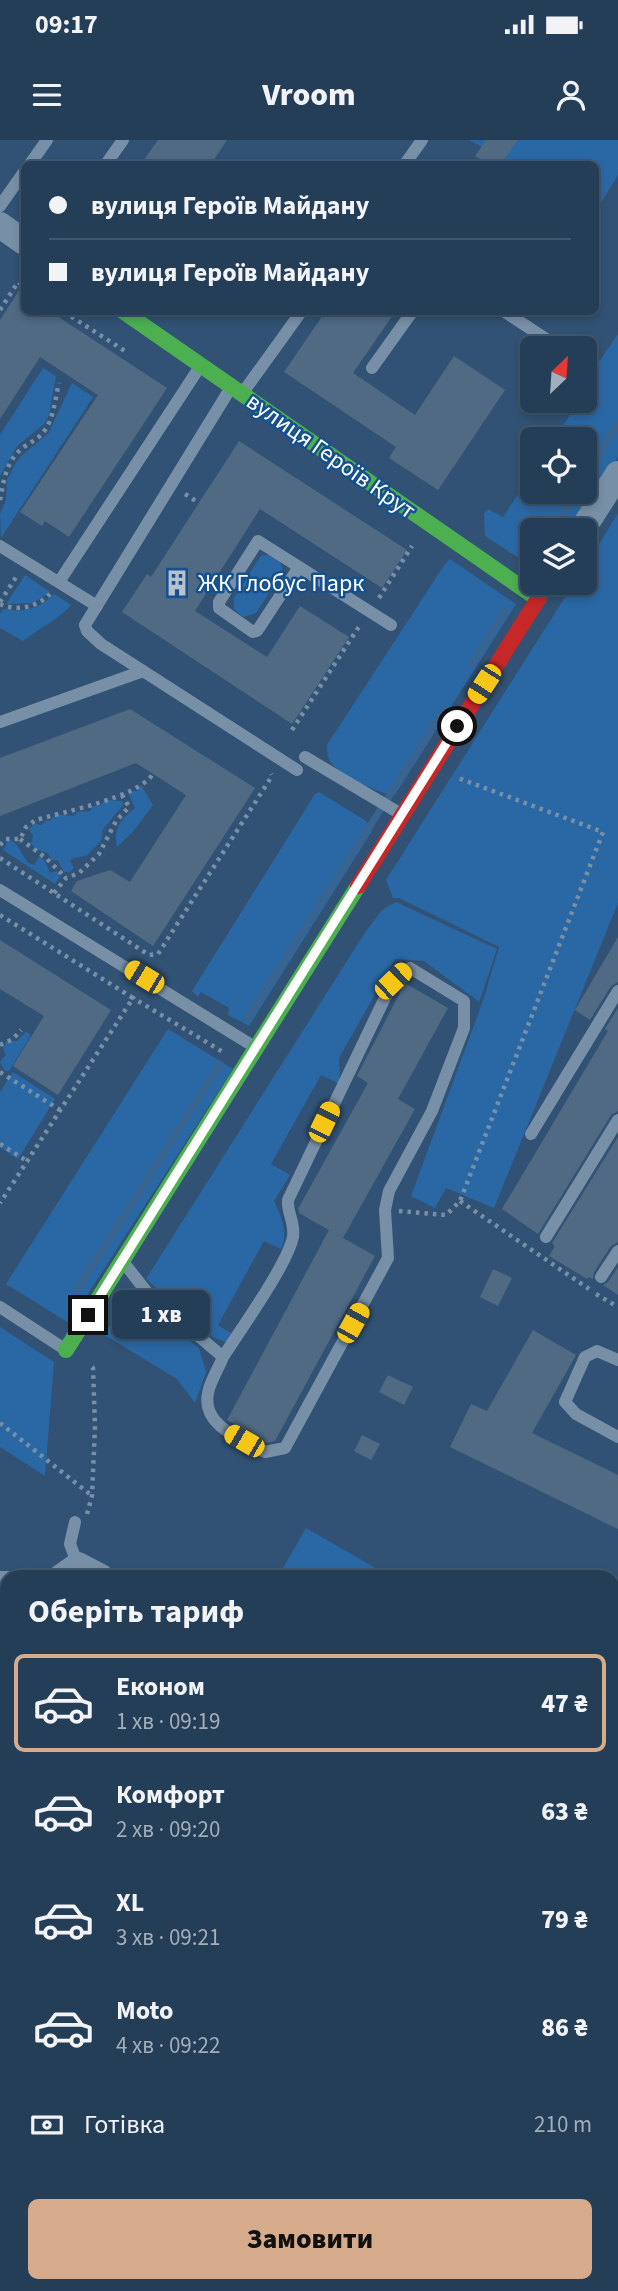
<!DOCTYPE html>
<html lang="uk">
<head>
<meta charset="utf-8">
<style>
	:root { --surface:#253e57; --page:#314961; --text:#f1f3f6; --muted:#a3aeba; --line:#42576d; --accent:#d6ab8b }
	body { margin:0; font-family:"Source Sans 3",sans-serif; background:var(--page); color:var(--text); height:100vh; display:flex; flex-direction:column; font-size:26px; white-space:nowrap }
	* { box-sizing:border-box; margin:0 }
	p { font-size:23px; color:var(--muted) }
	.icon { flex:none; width:38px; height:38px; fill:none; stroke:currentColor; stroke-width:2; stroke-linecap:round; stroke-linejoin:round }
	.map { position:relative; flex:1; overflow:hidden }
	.drawer { position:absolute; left:0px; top:1430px; width:620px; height:723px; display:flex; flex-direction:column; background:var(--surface); border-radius:21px 21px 0 0; box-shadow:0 4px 10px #0003,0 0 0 2px var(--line) }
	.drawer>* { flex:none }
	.banner { position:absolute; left:21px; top:21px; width:578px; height:154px; border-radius:10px; box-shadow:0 4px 10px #0003,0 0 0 2px var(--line); display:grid; align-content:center; height:154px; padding:0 28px; background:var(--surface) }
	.needle { width:46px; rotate:25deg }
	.buttons { position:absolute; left:520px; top:196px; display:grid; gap:14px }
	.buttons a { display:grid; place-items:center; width:77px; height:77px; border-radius:10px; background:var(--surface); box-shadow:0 4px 10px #0003,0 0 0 2px var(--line); font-size:35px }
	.end { position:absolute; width:32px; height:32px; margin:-16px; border:9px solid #fff; background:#111; box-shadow:0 0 0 4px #111 }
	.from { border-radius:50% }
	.bubble { position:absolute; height:49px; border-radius:10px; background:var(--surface); box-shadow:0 4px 10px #0003,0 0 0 2px var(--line); font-size:23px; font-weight:800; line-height:49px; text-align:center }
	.car { position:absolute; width:21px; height:42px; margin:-21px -10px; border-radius:9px; box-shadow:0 0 5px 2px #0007; background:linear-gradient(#f5c518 24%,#345 0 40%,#f5c518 0 76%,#345 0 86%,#f5c518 0) }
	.banner b { display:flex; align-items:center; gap:24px; height:66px; font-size:26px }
	.banner b+b { border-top:2px solid var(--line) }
	.banner i { width:18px; height:18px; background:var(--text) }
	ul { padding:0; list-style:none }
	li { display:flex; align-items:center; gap:21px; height:98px; margin:0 14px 10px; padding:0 14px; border:4px solid transparent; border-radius:10px }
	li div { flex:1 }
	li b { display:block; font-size:26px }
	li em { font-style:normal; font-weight:800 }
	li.current { border-color:var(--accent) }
	li>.icon { width:63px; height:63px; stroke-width:1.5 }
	h2 { padding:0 28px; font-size:32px; line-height:84px }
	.pay { display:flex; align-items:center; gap:18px; height:77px; padding:0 28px; font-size:26px }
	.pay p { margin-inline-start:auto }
	.primary-button { display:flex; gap:14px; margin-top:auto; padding:14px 28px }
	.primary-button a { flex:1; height:80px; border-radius:10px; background:var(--accent); color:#111; font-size:28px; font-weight:800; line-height:80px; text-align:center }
	.status { display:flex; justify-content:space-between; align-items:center; height:49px; padding:0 35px; background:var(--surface); direction:ltr }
	.status svg { height:19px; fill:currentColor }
	header { display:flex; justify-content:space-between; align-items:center; height:91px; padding:0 28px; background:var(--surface); font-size:32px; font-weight:800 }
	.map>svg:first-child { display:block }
</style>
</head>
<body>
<div class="status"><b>09:17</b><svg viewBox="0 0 49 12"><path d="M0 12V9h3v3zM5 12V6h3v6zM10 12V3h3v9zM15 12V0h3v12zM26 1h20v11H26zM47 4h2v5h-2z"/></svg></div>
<header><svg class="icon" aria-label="menu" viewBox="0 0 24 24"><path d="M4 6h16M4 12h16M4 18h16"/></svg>Vroom<svg class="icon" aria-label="person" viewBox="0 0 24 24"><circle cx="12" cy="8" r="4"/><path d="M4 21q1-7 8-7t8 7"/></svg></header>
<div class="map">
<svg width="618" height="2151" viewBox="0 0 618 2151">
	<rect width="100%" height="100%" fill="#315274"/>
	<!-- green -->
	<g fill="#2a68a5">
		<polygon points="469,0 618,0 618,35 596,71 595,24 514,24"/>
		<polygon points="618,194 618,317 573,390 532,390 532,436 519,429 522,420 485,396 484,374 488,369 503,377 532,333 532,352 584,352 584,299 554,299 579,261 584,261 585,242"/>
		<polygon points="43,228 56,236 49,275 44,284 17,306 0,336 0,295"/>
		<polygon points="72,243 93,257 1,398 0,374 6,360 7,340 15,324 21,316 48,294"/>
		<polygon points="618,373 618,763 494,1068 446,1048 435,1068 411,1056 484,858 499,807 399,758 393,758 386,740 574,443 584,443 585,427"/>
		<path d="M263 415C275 415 283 420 282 433L256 473 243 477 234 469V458L260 417Z"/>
		<path d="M450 419 516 464 395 655C381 655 344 636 334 626 328 621 327 613 327 605L445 424Z"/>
		<polygon points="25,435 50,452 33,463 6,464"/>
		<path d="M54 454 71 465C57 481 39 488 23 501L0 488V474L3 469C22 473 40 469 54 454Z"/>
		<path d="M141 645 153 665 132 693 117 707C113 687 121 680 135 668L128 652 138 651Z"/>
		<polygon points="319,652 366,681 372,691 249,886 228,875 229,868 201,852 198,857 192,851 315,654"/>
		<polygon points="105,660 122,661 124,664 103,689 101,701 86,716 74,718 70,721 74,728 70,732 64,732 58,720 51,720 48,713 38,710 31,704 33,696 29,689 35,684 42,685 46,680 50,681 56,674 74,676 77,672 90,671 93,666 100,666"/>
		<polygon points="9,699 16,704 28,723 34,725 40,716 45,721 50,733 57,731 60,737 55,744 3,710"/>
		<path d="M396 762 497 809 479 862 424 821 395 819 339 918 340 944 321 935 271 1024 290 1035 274 1061C281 1076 289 1093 281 1109L264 1101 218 1185 234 1195 225 1202 213 1197 146 1139 364 794 382 770Z"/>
		<polygon points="168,889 233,929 69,1183 6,1144"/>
		<polygon points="26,892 31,895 9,931 5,931 0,922 6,915 3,908 7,901 17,901"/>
		<polygon points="13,932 55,959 18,1019 0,1007 0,952"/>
		<polygon points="135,1154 157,1173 158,1177 199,1208 206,1232 195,1263 177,1239 103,1194"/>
		<polygon points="0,1187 54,1222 45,1336 0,1307"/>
		<polygon points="306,1388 391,1437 278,1437"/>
		<polygon points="0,1575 7,1578 7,1613 0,1630"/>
		<polygon points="0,1847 7,1849 7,2004 0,2001"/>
	</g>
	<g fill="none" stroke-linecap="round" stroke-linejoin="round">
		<!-- stream -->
		<g stroke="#3a6490" stroke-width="7">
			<polyline points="584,340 617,284"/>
			<polyline points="555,390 578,352"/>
			<polyline points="472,524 506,469"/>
			<polyline points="247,879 444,570"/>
			<polyline points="78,1149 220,924"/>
		</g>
	</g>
	<!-- building -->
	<g fill="#506a84">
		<polygon points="158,0 227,0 211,24 141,24"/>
		<polygon points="486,0 518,0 501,24 488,24 475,16"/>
		<polygon points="24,143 24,172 51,172 167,248 69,397 45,381 42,386 20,372 98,255 40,217 0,279 0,180"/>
		<polygon points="325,172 395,172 353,233 415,275 454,216 505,250 438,350 389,318 396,307 284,232"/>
		<polygon points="239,301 407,410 382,448 260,369 195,471 267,517 300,466 349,497 292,584 122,472 147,434 151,437"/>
		<polygon points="130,569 255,648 153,806 71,751 77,741 110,730 130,742 186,655 136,623 0,676 0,618"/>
		<polygon points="618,797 618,842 611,846 590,880 575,870"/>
		<polygon points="0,800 111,870 58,955 13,926 44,876 0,849"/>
		<polygon points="405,843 448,868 398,959 415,969 343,1098 299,1073 298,1069 368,943 357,936"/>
		<polygon points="618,868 618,971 611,975 538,1094 502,1069 608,891 605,889"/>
		<polygon points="618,997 618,1102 611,1106 594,1132 593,1139 589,1137 587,1139 549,1116 555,1106 552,1103"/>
		<polygon points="329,1090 375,1116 275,1301 266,1303 227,1280"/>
		<polygon points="618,1127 618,1155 603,1145 608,1142"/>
		<polygon points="493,1129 512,1138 498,1166 480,1157"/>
		<polygon points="533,1190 576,1215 532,1293 618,1335 618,1389 450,1307 471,1264 487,1271"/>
		<polygon points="388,1235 413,1247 404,1265 379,1252"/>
		<polygon points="362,1295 380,1304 371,1320 354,1311"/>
	</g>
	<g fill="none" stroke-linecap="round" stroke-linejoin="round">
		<!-- path -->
		<g stroke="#7890a7" stroke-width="4.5" stroke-dasharray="3.5 5" stroke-linecap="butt">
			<polyline points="0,170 18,142 24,146"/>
			<polyline points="64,172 125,211"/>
			<polyline points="185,354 199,363"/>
			<path d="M0 360C4 340 6 320 24 307 32 301 39 299 45 290 54 277 55 259 59 243"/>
			<polyline points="584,421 590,413"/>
			<polyline points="379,458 412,406"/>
			<polyline points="0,462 18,434"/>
			<path d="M0 464C17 472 37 467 50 454"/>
			<polyline points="292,590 360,485"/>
			<polyline points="20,699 46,718 66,738"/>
			<path d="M0 705 6 699H20L26 687 36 680C63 672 138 657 152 635"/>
			<polyline points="0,718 149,815 158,814 272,636 271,634"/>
			<polyline points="54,753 66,738 79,733 99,714 116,681 129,667 122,655"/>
			<polyline points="0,775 133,858 0,1063"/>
			<polyline points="134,856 133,858 223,912"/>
			<polyline points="0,905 13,899 21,890"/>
			<polyline points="0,932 60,970"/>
			<polyline points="0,1004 27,1021"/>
			<polyline points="460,1061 589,1149"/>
			<polyline points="399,1071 446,1075 460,1061 603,692 458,638"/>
			<polyline points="596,1154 618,1167"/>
			<polyline points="0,1283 91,1355"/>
			<polyline points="87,1374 92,1356 95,1286 93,1228 88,1225"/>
			<polyline points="612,1868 618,1872"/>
			<polyline points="612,2020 618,2012"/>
		</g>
		<!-- lane -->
		<g stroke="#7890a7" stroke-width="12">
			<polyline points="30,24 47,0"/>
			<polyline points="106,24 123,0"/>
			<polyline points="405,24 422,0"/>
			<polyline points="0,66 24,32"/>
			<polyline points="505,172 560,208"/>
			<polyline points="372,228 412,172"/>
			<polyline points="230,249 85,485 87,491 101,504 297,630"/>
			<polyline points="244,251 301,172"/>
			<polyline points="0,406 97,466"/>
			<polyline points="299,427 257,491 253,492 219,468 219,462 258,401 391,485"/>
			<polyline points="59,442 199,228"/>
			<polyline points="0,582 143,531"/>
			<polyline points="305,617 401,674"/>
			<polyline points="0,750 253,906"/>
			<polyline points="531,994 618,851"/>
			<polyline points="546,1097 618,980"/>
			<path d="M124 1123 146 1151 223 1217C219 1228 210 1241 208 1253 201 1286 242 1299 265 1312L285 1308 388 1118 385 1070 389 1051 432 971 464 888V861L410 828 393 841 288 1060C287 1073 295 1082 293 1097 287 1125 241 1189 223 1217"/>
			<polyline points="601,1137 618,1111"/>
			<polyline points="0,1167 63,1208"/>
			<polyline points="618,1220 597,1211 585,1217 565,1262 576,1274 618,1297"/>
			<polyline points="75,1382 70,1404 78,1425"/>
			<polyline points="0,1819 7,1806"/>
		</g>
		<!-- street -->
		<g stroke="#7890a7" stroke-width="26">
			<polyline points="0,85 24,102"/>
			<polyline points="582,390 618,334"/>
			<polyline points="61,1437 78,1425 101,1437"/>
			<polyline points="0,1444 7,1444"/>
			<polyline points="0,2018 7,2021"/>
			<polyline points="44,2151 47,2146"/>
		</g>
		<!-- fast -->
		<g stroke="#4caf50" stroke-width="16">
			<polyline points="124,172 538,459"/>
			<polyline points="66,1210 358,746"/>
		</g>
		<!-- slow -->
		<polyline stroke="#ffc107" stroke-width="16" points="556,2151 560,2146"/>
		<!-- jam -->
		<g stroke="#c62828" stroke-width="16">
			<polyline points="358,746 548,443"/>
			<polyline points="612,2063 618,2054"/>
		</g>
	</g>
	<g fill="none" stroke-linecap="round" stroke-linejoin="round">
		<!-- route -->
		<polyline stroke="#fff" stroke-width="9" points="88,1175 457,586"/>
	</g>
	<!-- icons -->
	<defs>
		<g id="building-bare" transform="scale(2.1)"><path d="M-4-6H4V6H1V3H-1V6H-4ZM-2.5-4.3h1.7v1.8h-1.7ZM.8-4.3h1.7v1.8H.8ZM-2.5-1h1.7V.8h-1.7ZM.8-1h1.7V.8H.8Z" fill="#b7c2ce" stroke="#16518f" stroke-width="2.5" paint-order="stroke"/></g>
	</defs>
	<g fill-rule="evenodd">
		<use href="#building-bare" x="177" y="443"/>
	</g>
	<g text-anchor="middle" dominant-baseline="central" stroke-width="5" stroke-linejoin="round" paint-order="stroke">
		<!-- street labels -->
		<g font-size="24" fill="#fff" stroke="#16518f">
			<text transform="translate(331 316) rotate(35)">вулиця Героїв Крут</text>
		</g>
		<!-- poi labels -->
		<g font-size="24" fill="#fff" stroke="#16518f" text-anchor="start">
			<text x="198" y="443">ЖК Глобус Парк</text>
		</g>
	</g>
</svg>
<div class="buttons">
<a><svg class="needle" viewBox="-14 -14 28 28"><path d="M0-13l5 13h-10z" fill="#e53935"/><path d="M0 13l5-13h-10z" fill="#a3aeba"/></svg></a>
<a><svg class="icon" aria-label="locate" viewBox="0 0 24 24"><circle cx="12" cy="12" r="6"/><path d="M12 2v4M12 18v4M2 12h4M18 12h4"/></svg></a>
<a><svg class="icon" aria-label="layers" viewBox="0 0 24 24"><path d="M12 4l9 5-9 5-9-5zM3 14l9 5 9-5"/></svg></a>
</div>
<i class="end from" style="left:457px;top:586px"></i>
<i class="end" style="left:88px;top:1175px"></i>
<div class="bubble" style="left:112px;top:1150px;width:98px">1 хв</div>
<i class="car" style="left:484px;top:544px;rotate:213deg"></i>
<i class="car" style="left:144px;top:837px;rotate:301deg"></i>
<i class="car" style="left:393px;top:841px;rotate:46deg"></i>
<i class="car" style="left:324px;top:982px;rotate:26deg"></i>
<i class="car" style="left:353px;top:1183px;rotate:29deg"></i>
<i class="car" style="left:244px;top:1301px;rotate:300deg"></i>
<div class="banner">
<b><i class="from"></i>вулиця Героїв Майдану</b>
<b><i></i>вулиця Героїв Майдану</b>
</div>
<section class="drawer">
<h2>Оберіть тариф</h2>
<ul>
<li class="current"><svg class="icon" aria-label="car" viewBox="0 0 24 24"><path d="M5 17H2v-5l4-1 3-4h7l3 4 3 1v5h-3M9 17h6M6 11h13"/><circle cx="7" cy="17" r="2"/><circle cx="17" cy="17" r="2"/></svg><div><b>Економ</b><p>1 хв · 09:19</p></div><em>47 ₴</em></li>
<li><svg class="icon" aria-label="car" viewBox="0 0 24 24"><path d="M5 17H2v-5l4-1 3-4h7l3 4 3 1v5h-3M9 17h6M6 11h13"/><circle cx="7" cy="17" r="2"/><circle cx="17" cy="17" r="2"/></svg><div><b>Комфорт</b><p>2 хв · 09:20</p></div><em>63 ₴</em></li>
<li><svg class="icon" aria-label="car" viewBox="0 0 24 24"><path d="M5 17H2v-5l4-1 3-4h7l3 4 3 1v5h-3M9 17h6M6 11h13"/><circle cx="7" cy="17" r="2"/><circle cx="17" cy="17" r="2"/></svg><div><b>XL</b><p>3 хв · 09:21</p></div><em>79 ₴</em></li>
<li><svg class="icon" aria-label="car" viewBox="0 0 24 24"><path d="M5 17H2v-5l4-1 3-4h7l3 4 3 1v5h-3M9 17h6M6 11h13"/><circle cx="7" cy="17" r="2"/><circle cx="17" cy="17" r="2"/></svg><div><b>Moto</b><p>4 хв · 09:22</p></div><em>86 ₴</em></li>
</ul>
<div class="pay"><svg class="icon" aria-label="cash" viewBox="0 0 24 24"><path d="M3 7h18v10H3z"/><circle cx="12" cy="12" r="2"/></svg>Готівка<p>210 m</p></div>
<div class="primary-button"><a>Замовити</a></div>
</section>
</div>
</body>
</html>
